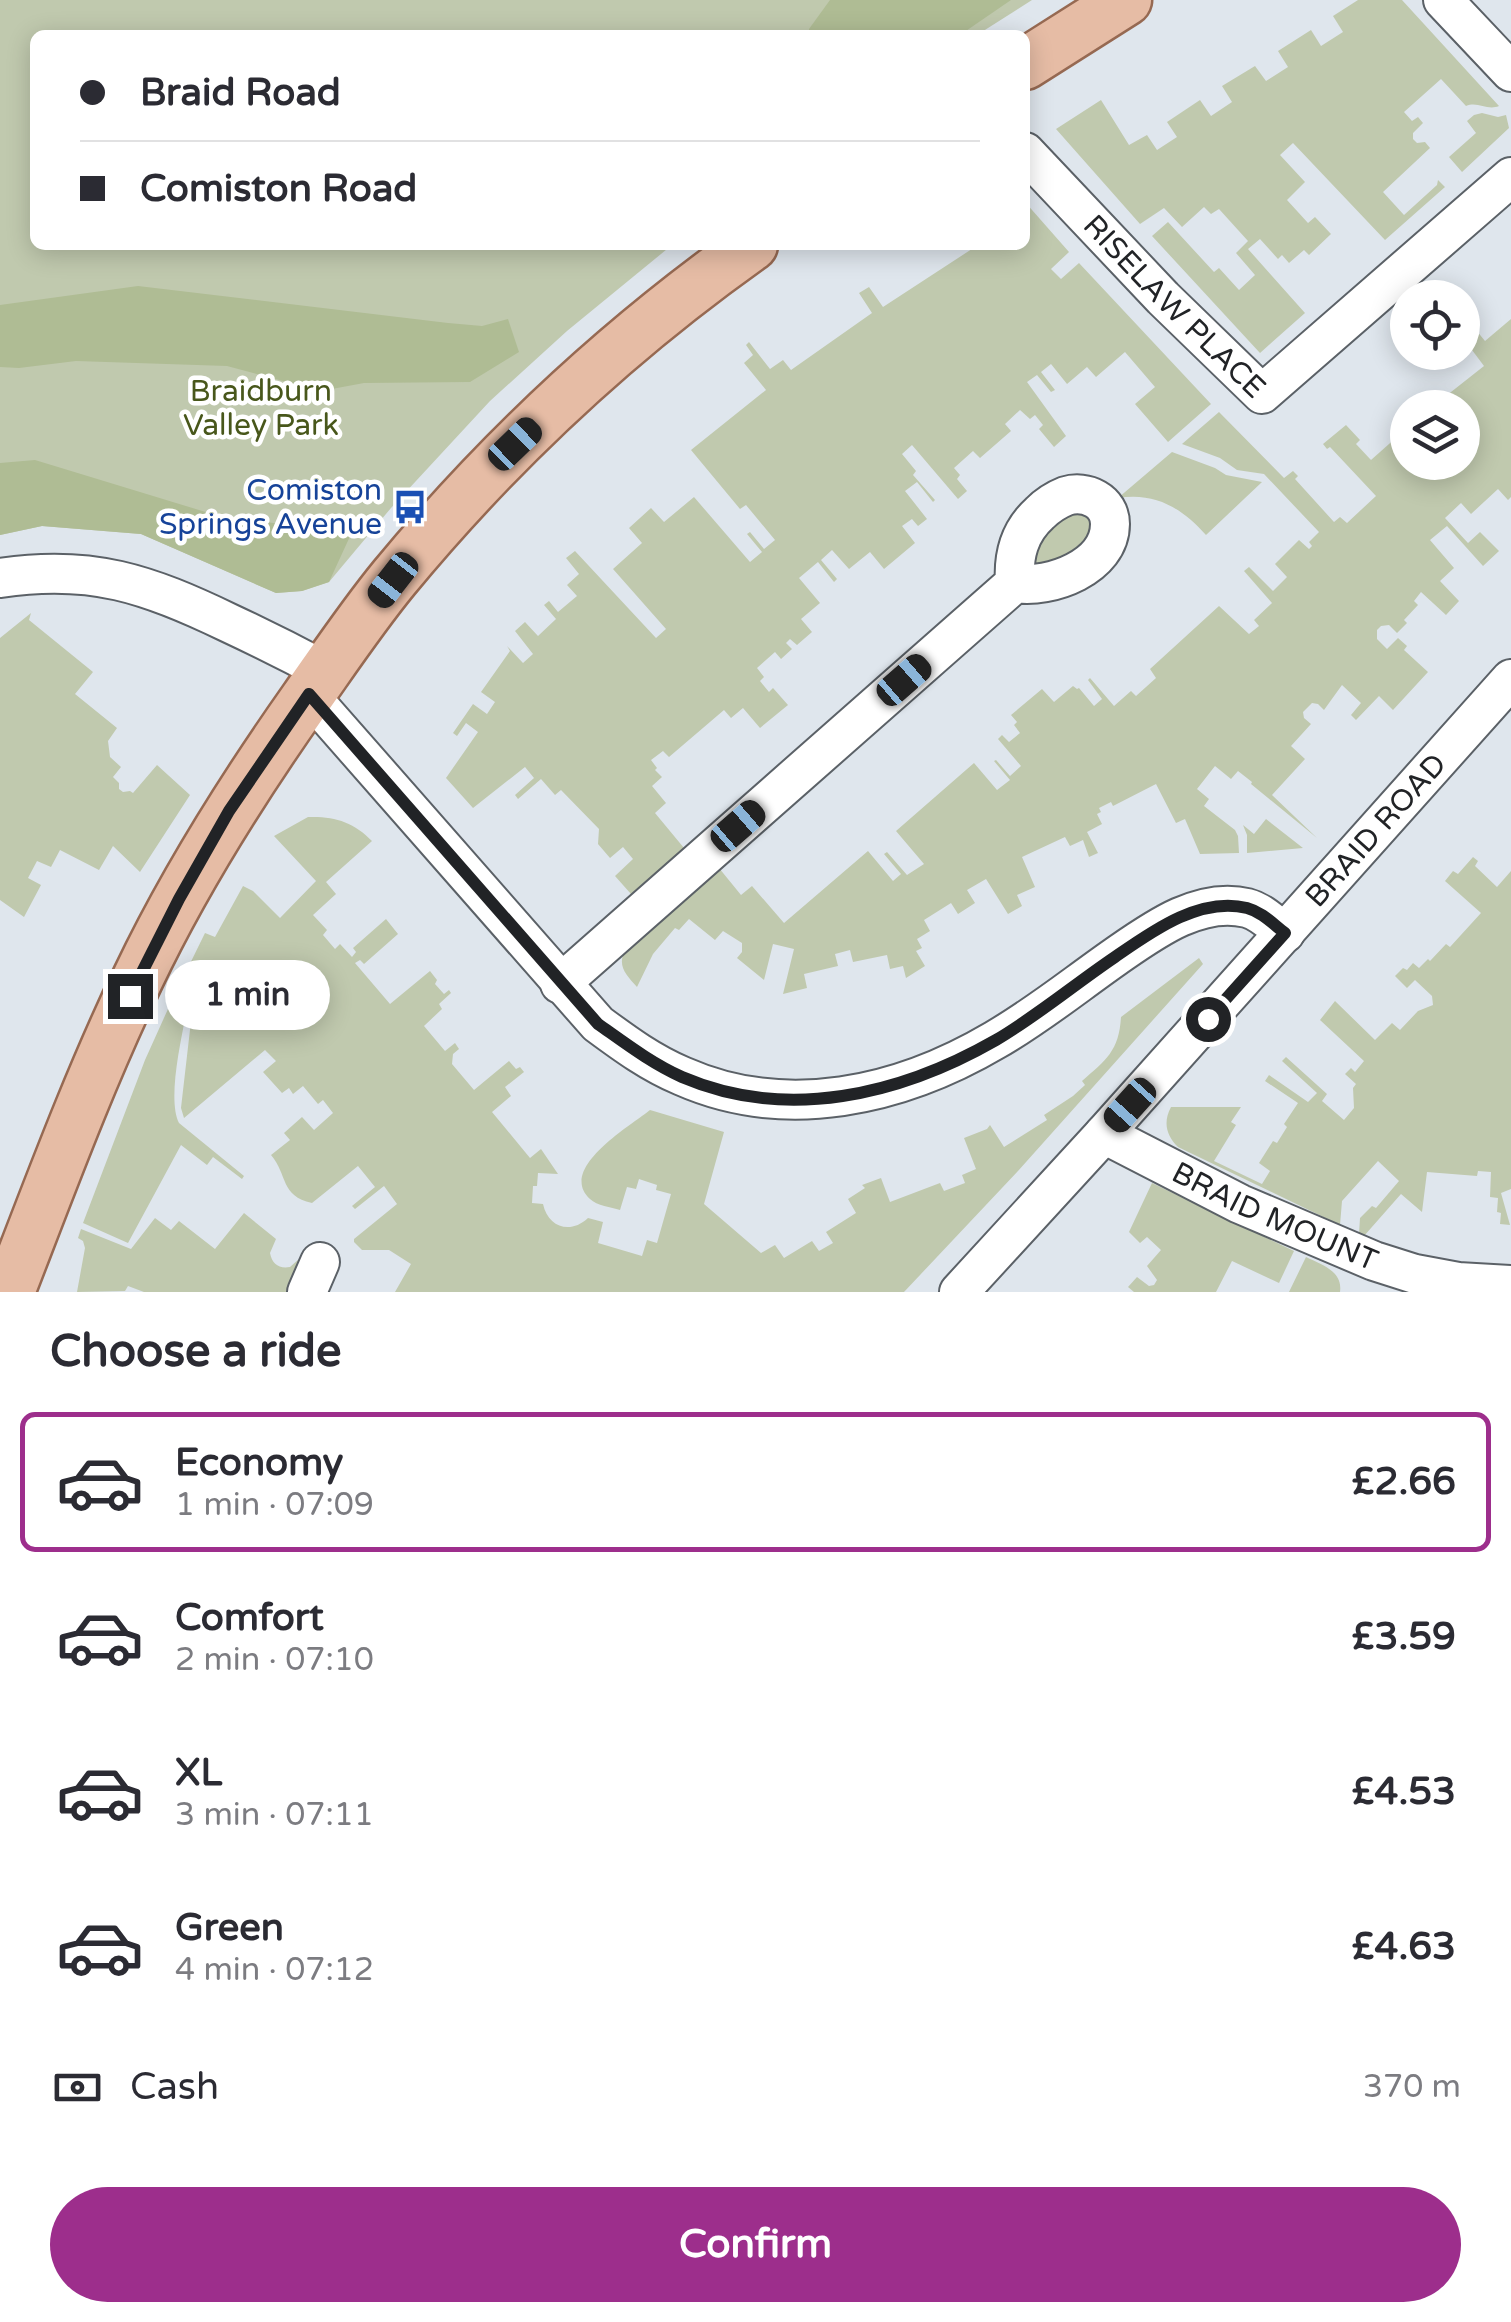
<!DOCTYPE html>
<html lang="en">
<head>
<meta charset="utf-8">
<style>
	:root { --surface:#fff; --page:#f7f7f7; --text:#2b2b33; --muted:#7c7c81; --line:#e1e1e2; --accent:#9d2e8c }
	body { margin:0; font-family:"Varela Round",sans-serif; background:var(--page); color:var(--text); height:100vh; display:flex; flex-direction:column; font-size:38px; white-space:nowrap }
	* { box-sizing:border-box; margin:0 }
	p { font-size:32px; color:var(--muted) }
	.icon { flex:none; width:55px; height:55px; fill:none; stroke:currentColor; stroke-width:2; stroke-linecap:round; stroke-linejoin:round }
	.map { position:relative; height:1292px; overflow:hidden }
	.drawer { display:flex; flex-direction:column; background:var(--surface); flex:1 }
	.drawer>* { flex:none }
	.top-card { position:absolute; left:30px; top:30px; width:1000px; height:220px; border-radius:15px; box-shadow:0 5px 25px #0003; display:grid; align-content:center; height:220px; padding:0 50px; background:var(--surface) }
	.fabs { position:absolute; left:1390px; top:280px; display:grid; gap:20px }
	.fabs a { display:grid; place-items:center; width:90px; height:90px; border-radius:50%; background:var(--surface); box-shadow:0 5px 25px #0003; font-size:50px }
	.end { position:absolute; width:45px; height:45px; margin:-22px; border:12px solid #212326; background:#fff; box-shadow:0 0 0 5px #fff }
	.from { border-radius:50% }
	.bubble { position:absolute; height:70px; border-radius:35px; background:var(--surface); box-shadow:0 5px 25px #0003; font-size:32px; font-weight:800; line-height:70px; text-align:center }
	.car { position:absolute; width:30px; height:60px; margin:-30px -15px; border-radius:12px; box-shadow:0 0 8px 2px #0007; background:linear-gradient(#222 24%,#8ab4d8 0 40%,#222 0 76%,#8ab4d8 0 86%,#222 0) }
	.top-card b { display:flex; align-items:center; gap:35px; height:95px; font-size:38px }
	.top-card b+b { border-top:2px solid var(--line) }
	.top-card i { width:25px; height:25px; background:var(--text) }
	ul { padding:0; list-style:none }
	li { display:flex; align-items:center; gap:30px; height:140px; margin:0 20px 15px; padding:0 30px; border:5px solid transparent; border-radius:15px }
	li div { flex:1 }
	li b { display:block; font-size:38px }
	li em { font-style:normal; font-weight:800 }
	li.on { border-color:var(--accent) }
	li>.icon { width:90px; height:90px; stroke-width:1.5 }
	h2 { padding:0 50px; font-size:45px; line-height:120px }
	.pay { display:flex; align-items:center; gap:25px; height:110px; padding:0 50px; font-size:38px }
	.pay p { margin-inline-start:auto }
	.button { display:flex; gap:20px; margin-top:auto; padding:20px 50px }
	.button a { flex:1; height:115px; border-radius:60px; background:var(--accent); color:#fff; font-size:40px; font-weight:800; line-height:115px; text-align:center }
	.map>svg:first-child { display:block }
</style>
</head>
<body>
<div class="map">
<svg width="1511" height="1292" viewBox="0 0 1511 1292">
	<rect width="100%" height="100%" fill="#dfe6ed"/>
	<!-- green -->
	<g fill="#c0c9ae">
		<polygon points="0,0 1032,0 977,35 35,35 35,245 672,245 567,331 490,401 391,508 329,582 302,591 276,593 141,534 42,526 0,535"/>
		<path d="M1358 0H1402L1499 106C1487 111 1478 101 1466 106L1441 79 1404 112 1412 121 1418 117 1423 123 1413 133V139L1417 143 1425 142 1430 148 1383 192 1404 215 1437 185 1438 180 1445 187 1385 240 1293 143 1280 155 1305 182 1287 200 1308 223 1315 217 1331 234 1309 255 1304 250 1289 263 1282 255 1278 259 1260 239 1248 249 1305 313 1260 353 1152 236 1168 222 1214 272 1219 268 1239 290 1255 275 1236 253 1248 241 1219 209 1211 214 1204 207 1182 227 1164 208 1140 224 1056 129 1101 100 1129 145 1147 135 1157 150 1177 137 1167 122 1200 100 1211 116 1232 102 1222 86 1255 66 1266 81 1288 67 1278 51 1311 30 1321 46 1343 32 1333 16Z"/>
		<polygon points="1482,113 1498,117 1506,115 1509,128 1462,172 1449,157 1476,133 1467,121 1474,115"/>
		<polygon points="1025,202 1069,252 1051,269 1061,279 1079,263 1211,404 1168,442 1135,404 1155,387 1125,352 1096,377 1087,367 1067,384 1051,364 1041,372 1055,390 1051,392 1037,375 1027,382 1066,436 1054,447 1039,429 1043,425 1035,415 1030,419 1020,410 1005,424 1011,431 980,458 973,451 954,468 960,475 957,479 967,491 958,499 912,445 902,454 916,471 913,475 935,500 933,502 917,482 905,491 927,519 918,526 912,519 902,526 915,543 884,569 870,552 849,569 832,550 821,560 837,579 834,582 818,562 799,578 820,603 801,619 812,632 797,645 790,639 786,643 792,649 781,659 775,652 757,668 764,677 760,681 769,692 773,688 788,705 760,728 743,708 731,718 724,710 669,757 663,751 651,760 657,768 655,770 662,777 652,786 666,803 655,813 684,848 631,894 615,876 633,859 623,847 610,858 598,844 599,829 561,790 555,795 541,779 518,799 515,795 534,778 525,767 473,808 446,778 478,732 466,723 457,736 453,733 473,704 487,714 495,702 481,692 510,651 507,646 523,663 533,654 515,631 525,622 538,636 556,619 544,605 549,601 558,612 577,596 567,585 579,574 566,558 575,551 656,638 666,629 613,569 642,543 629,528 651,508 664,522 694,497 750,562 762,552 747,534 750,532 764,549 775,540 746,505 740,509 691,450 766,390 744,363 753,355 746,345 749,342 770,369 783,360 791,370 872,313 859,293 869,287 883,307 978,245 1025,245"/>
		<path d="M1463 314 1485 341 1511 319V497L1508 500 1498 489 1471 514 1461 503 1445 518 1468 543 1480 532 1499 551 1483 566 1447 526 1430 540 1454 568 1440 581 1459 601 1446 615 1421 592 1414 601 1418 605 1404 620 1407 623 1397 633 1389 625 1381 626 1377 630V639L1387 649 1398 638 1407 646 1404 650 1428 672 1393 710 1379 696 1356 720 1351 715 1361 703 1342 685 1324 710 1318 704 1312 703 1303 712 1304 718 1311 724 1291 746 1305 759 1272 795 1317 838 1251 784 1252 782 1238 771 1231 779 1215 766 1197 789 1209 799 1204 806 1235 830 1238 836 1239 853 1200 854 1185 819 1176 823 1156 784 1113 806 1111 802 1099 808 1101 812 1097 814 1102 824 1087 832 1098 853 1089 857 1083 840 1070 846 1065 837 1022 857 1035 887 1017 895 1022 906 1008 914 986 879 967 890 975 903 958 914 951 903 924 920 930 931 917 939 922 948 916 951 925 966 906 978 903 966 890 969 887 955 853 962 850 950 835 954 838 966 804 974 807 988 783 994 794 949 773 944 764 980 737 958 742 952V943L723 931 715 940 689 919 679 930 675 928 653 954 637 987C626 975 616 965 626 949L719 868 741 895 752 886 784 923 868 851 893 881 901 874 884 854 887 852 907 875 924 864 896 831 974 763 997 790 1010 780 994 761 996 760 1010 776 1021 766 998 739 1002 735 1009 742 1020 733 1014 725 1017 722 1011 715 1042 689 1054 702 1073 686 1077 689 1079 688 1094 706 1102 699 1088 680 1090 678 1114 706 1131 691 1136 696 1156 678 1150 669 1219 606 1249 634 1259 626 1254 620 1272 603 1244 571 1249 567 1273 591 1287 577 1275 564 1299 540 1309 549 1312 546 1309 542 1319 532 1264 474 1237 470 1220 458 1182 444 1219 412 1284 478 1293 471 1298 476 1295 479 1334 522 1340 517 1347 523 1376 496 1330 447 1327 449 1323 444 1346 425 1360 440 1356 444 1371 460 1407 428 1408 462H1462V408L1432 407 1484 366 1463 338Z"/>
		<path d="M1172 452 1215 468 1226 475 1262 482 1206 535C1182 508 1155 492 1118 498Z"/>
		<polygon points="1075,511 1091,515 1092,532 1070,559 1035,568 1030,551 1057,519"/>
		<polygon points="31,613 29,620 93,672 75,694 117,728 108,741 110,757 121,767 113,777 119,783 119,789 123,792 130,791 133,793 157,765 190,795 140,872 113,846 99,870 60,850 51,867 37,861 28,878 41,885 24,917 0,900 0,638"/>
		<path d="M308 817C334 816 354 822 372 841L326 882 336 894 313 915 327 930 323 935 335 949 340 944 352 957 356 952 353 948 386 919 398 934 364 964 360 960 355 963 390 1004 430 971 437 980 435 984 444 994 449 990 451 993 439 1004 442 1009 424 1026 445 1051 455 1043 459 1049 453 1054 452 1064 474 1090 509 1061 516 1069 520 1067 524 1072 505 1087 511 1096 492 1112 530 1158 541 1149 558 1174 538 1173 537 1186H533L532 1203 543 1204C548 1227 570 1235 588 1218L603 1222 598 1243 642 1256 647 1240 657 1243 671 1194 656 1190 657 1185 639 1179 636 1189 627 1187 620 1210C611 1207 597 1206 590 1199 557 1169 630 1126 650 1110L724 1132 704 1204 761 1253 775 1245 784 1258 812 1241 819 1251 833 1243 826 1232 856 1213 848 1199 865 1188 862 1185 881 1178 890 1202 940 1183 944 1191 965 1183 962 1175 976 1169 964 1138 987 1129 990 1125 1004 1147 1047 1120 1044 1115 1073 1096 1085 1085 1082 1081C1106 1060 1119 1051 1121 1017L1199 958 1203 964 1018 1171 904 1292H395L411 1264 389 1250H362L354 1242V1239L397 1204 384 1186 355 1209 352 1206 375 1187 358 1166 312 1203C280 1196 288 1175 271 1155L290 1140 284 1133 302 1117 314 1130 333 1113 323 1100 318 1104 303 1086 293 1094 289 1088 282 1093 263 1072 276 1061 265 1050 184 1118 181 1108 194 995 191 988 181 982 205 933 215 937 243 886 253 891 280 918 316 881 274 836Z"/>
		<polygon points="1266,819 1303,848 1247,853 1247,835 1243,825 1254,834"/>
		<path d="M1473 857 1478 861 1475 866 1497 887 1511 871V1189L1501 1193 1510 1225 1500 1224 1501 1213 1497 1212 1498 1198 1490 1197 1491 1172 1478 1171 1477 1176 1427 1172 1422 1212 1401 1194 1364 1236 1359 1234 1360 1218 1372 1206 1376 1208 1399 1181 1378 1161 1342 1201 1340 1225 1178 1147C1166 1135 1163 1122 1171 1107H1241L1231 1122 1236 1125 1214 1161 1262 1184 1270 1171 1259 1163 1273 1141 1277 1143 1287 1127 1284 1124 1298 1103 1265 1081 1269 1075 1308 1102 1317 1093 1282 1061 1286 1057 1327 1094 1322 1101 1344 1120 1354 1108 1353 1088 1356 1084 1345 1074 1351 1068 1355 1072 1364 1061 1320 1020 1335 1001 1375 1040 1392 1023 1400 1030 1418 1011 1433 1005 1432 996 1415 980 1407 988 1395 976 1403 968 1407 970 1413 963 1419 968 1428 959 1430 961 1446 944 1450 947 1481 913 1445 881 1453 871 1458 874Z"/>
		<path d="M177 989 186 992 189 998C184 1028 166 1097 179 1123L244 1176 242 1179 213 1157 207 1165 181 1145 128 1243 83 1223 145 1060Z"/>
		<polygon points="1152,1183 1294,1251 1279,1283 1232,1261 1216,1292 1134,1292 1128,1287 1137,1277 1149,1286 1154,1285 1157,1280 1147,1266 1161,1250 1147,1237 1140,1243 1129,1232"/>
		<path d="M244 1213 276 1239 270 1253C272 1264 279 1269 290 1267L299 1259 286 1292H144L128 1286 125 1291 77 1292 85 1248 83 1241 78 1238 81 1229 131 1249 155 1218 171 1230 179 1221 215 1249Z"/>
		<path d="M1306 1257C1322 1265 1343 1271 1340 1292H1289Z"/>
	</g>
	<!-- forest -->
	<g fill="#afbc94">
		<polygon points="830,0 1011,0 960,35 809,35 809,29"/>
		<polygon points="138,286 448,323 482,326 508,319 519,352 470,382 364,383 321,391 227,366 76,361 19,368 0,367 0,305"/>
		<polygon points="35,460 222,517 352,532 329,582 302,591 276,593 141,534 42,526 0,535 0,463"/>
	</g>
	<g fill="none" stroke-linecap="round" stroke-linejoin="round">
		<!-- minor casing -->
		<g stroke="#5b6167" stroke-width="42">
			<g id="minor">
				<polyline points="1443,0 1511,72"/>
				<path id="s1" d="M1025 152 1163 298 1262 394 1511 177"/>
				<path d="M0 578C91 564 148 584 229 623 261 638 293 654 325 671"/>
				<path d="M309 695 598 1024C625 1044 651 1063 682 1076 786 1122 900 1096 995 1040 1037 1016 1075 985 1115 957 1151 932 1199 896 1247 908 1262 912 1273 924 1285 933"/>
				<path d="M560 984 1015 583C1050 589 1110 567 1110 524 1110 501 1086 490 1066 496 1056 500 1047 506 1040 513 1019 532 1013 555 1015 583"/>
				<path id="s2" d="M1104 1134 1240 1204 1374 1261 1415 1274 1458 1282 1511 1285"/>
				<polyline points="307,1292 320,1262"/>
				<path id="s3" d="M959 1292 1104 1134 1511 679"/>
			</g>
		</g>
		<!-- major casing -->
		<g stroke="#966952" stroke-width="55">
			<g id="major">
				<polyline points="1025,64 1126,0"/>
				<path d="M9 1292C50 1186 89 1080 138 978 185 879 243 788 305 700 334 659 362 617 394 578 499 451 618 340 752 245"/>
			</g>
		</g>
		<!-- minor -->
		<use href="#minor" stroke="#fff" stroke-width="38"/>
		<!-- major -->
		<use href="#major" stroke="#e6bca5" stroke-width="50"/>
	</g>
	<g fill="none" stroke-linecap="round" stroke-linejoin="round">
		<!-- route -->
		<path stroke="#212326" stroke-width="12" d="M130 996 179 899 229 811 309 694 598 1024C625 1043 651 1063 682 1077 787 1122 900 1095 996 1040 1037 1016 1075 984 1115 957 1151 932 1200 896 1247 908 1262 912 1273 924 1285 933L1208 1019"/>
	</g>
	<!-- icons -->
	<defs>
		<g id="bus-bare" transform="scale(2.7)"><path d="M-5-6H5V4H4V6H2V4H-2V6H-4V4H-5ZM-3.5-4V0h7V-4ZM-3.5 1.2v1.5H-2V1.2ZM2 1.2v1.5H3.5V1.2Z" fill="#1a4fb4" stroke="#fff" stroke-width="2.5" paint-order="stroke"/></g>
	</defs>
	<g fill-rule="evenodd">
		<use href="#bus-bare" x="410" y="507"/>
	</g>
	<g text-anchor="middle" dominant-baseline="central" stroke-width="9" stroke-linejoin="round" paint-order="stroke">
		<!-- street labels -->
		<g font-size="30" fill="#212326" stroke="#fff">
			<text stroke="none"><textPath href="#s1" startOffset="215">RISELAW PLACE</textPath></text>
			<text stroke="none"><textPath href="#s3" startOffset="622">BRAID ROAD</textPath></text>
			<text stroke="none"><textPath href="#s2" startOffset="190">BRAID MOUNT</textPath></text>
		</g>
		<!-- park labels -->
		<g font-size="30" fill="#48571b" stroke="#fff">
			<text x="261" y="391">Braidburn<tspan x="261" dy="34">Valley Park</tspan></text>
		</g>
		<!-- transit labels -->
		<g font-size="30" fill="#164399" stroke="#fff" text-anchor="end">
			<text x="382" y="490">Comiston<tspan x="382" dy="34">Springs Avenue</tspan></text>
		</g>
	</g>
</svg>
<div class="fabs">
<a><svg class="icon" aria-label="locate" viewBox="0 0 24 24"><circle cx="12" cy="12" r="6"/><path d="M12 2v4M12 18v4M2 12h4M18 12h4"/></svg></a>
<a><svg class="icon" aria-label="layers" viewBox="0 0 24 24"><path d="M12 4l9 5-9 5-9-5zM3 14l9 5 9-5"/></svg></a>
</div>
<i class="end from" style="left:1208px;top:1019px"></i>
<i class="end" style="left:130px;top:996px"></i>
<div class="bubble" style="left:165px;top:960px;width:165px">1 min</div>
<i class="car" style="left:515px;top:444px;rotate:46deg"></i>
<i class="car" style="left:393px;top:580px;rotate:218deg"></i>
<i class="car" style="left:904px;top:680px;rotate:49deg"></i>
<i class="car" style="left:738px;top:826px;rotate:49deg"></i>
<i class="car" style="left:1130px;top:1105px;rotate:222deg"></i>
<div class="top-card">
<b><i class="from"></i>Braid Road</b>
<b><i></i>Comiston Road</b>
</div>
</div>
<section class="drawer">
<h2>Choose a ride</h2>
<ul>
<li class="on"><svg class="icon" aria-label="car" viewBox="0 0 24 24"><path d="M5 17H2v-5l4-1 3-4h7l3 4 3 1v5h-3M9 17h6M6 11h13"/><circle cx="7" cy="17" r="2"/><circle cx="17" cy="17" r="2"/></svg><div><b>Economy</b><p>1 min · 07:09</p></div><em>£2.66</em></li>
<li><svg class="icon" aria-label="car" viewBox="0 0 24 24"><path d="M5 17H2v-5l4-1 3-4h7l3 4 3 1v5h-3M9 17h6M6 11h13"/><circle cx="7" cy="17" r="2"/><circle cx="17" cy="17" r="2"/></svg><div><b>Comfort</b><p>2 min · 07:10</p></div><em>£3.59</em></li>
<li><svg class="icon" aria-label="car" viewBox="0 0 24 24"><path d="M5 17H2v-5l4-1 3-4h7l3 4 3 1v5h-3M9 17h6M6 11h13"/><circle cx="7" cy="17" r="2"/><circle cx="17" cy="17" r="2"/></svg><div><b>XL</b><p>3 min · 07:11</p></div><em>£4.53</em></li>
<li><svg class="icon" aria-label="car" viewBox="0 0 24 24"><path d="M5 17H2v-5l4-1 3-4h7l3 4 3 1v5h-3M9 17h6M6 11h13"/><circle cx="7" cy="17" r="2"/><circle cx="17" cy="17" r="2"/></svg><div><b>Green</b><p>4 min · 07:12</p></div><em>£4.63</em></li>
</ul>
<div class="pay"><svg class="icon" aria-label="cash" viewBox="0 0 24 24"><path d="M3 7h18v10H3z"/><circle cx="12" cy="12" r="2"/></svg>Cash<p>370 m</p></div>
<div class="button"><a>Confirm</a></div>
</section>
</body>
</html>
